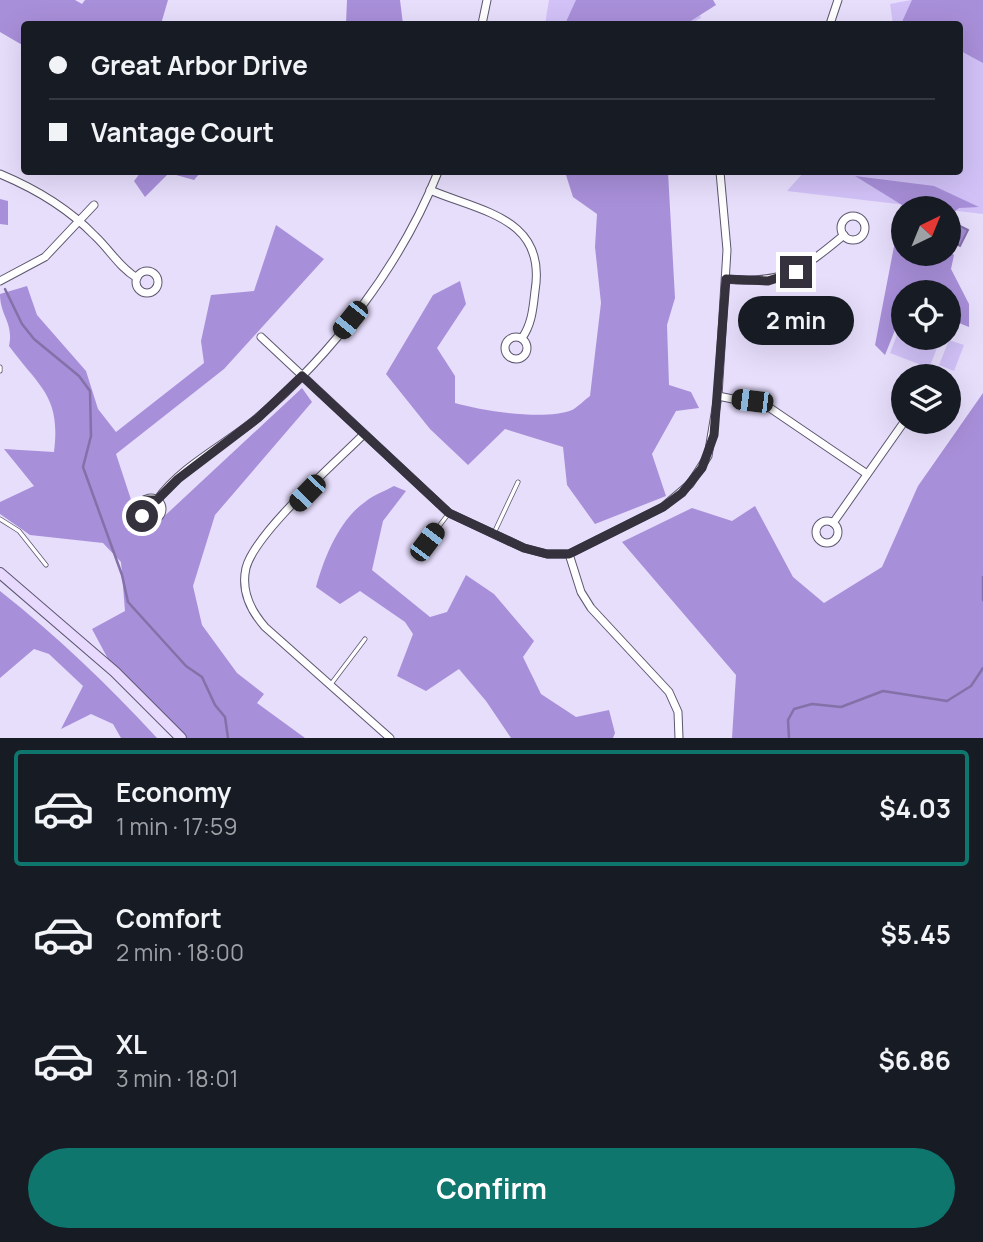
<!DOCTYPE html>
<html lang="en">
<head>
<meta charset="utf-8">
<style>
	:root { --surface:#171b24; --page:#242831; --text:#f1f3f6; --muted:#9ea1a6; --line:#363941; --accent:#0f766e }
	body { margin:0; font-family:Manrope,sans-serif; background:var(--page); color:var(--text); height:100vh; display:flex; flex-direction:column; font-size:26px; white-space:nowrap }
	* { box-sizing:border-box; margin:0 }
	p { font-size:23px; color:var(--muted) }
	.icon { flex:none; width:38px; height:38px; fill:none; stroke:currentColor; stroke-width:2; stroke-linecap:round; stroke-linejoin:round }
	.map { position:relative; height:738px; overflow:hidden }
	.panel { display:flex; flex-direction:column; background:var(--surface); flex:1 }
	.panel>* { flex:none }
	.guide { position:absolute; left:21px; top:21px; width:942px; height:154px; border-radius:7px; box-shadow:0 7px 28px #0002; display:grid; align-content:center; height:154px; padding:0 28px; background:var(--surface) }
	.needle { width:46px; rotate:43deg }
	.fabs { position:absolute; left:891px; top:196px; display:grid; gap:14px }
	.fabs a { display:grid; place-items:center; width:70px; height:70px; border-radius:50%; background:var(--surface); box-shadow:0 7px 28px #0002; font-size:35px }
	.end { position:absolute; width:32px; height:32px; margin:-16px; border:9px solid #35323d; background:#fff; box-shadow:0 0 0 4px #fff }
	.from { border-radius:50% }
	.bubble { position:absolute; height:49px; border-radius:24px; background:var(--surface); box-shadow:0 7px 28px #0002; font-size:23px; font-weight:700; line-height:49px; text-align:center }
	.car { position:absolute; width:21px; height:42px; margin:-21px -10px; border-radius:9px; box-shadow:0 0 5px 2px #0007; background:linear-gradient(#222 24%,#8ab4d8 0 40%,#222 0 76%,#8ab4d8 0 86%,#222 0) }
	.guide b { display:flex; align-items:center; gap:24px; height:66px; font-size:26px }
	.guide b+b { border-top:2px solid var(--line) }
	.guide i { width:18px; height:18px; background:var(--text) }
	ul { padding:12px 0 0; list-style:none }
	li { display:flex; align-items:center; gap:21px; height:116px; margin:0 14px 10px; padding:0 14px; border:4px solid transparent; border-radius:7px }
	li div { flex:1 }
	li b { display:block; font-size:26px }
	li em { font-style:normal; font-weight:700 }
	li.selected { border-color:var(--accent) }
	li>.icon { width:63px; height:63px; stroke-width:1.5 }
	.primary-button { display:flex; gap:14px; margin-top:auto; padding:14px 28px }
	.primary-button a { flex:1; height:80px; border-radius:42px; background:var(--accent); color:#fff; font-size:28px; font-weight:700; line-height:80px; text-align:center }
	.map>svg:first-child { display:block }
</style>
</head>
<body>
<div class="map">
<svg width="983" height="738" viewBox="0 0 983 738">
	<rect width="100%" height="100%" fill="#e7defc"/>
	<!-- green -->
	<g fill="#d1c1f7">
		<polygon points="549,0 695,0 701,18 690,24 545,24"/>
		<polygon points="911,0 983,0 983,214 787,191 804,172 959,172 959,24 893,24 890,4"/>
		<polygon points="903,320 903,338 941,338 929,368 890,353"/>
		<polygon points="949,340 964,345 954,371 939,365"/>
	</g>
	<!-- forest -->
	<g fill="#a88fd9">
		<polygon points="0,0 75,0 82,4 85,0 168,0 161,24 24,24 24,46 0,32"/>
		<polygon points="347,0 400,0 403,24 346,24"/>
		<polygon points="576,0 713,0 716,5 686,24 565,24"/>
		<polygon points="912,0 983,0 983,63 959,50 959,24 901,24"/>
		<polygon points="141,172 201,172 194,180 169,173 145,197 134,181"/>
		<path d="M569 172H668L675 298 667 325 669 385 691 392 699 408 676 411 652 454 666 496 595 524 567 485 563 447 505 429 468 465 430 429 386 374 433 295 460 281 466 304 437 348 455 376V403C483 411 545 421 572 410 578 407 584 400 590 396L601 303 595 247 597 214 573 197 566 175Z"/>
		<polygon points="855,176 934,186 979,207 959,208 949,216 948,208 903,208 903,254 948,254 949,250 954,255 951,269 969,304 969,327 949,319 948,292 903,292 903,310 885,355 875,345 902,205"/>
		<polygon points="0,199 8,201 8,225 0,224"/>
		<path d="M276 225 324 259 224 369 116 454 143 536 302 388 312 402 215 515 193 586 202 625 237 673 264 694 257 703 305 738H181L115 672 92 629 125 611 121 562 103 543 30 535 0 514V502L34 486 4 449 54 452C61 396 40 388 9 346 14 323 0 316 0 294L27 286 37 315 86 371 98 409 116 432 204 363 201 341 211 295 254 291Z"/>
		<polygon points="983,393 983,738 732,738 736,675 622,542 692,508 732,521 755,506 793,577 824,603 882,567 918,486"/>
		<path d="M394 486 406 491 383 521 372 570 430 617 447 612 466 575 494 594 534 641 523 657 541 694 576 717 609 710 615 733 613 738H511L486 701 459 669 426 691 397 676 413 634 405 622 360 591 340 604 316 587C324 558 339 520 365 502 373 495 385 491 394 486Z"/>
		<path d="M0 591C57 636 108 685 157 738H121L113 724 91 714 61 729 83 686 49 654 34 649 0 678Z"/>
	</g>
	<!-- water -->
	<polygon fill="#a48cd6" stroke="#8371a8" stroke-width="2" points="954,223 968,230 960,246 949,240"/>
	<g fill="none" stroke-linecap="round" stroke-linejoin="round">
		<!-- stream -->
		<g stroke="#8371a8" stroke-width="2.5">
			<polyline points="5,289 22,324 34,339 79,376 90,391 91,436 83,467 122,575 128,602 186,666 202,677 215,705 225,717 228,738"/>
			<polyline points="983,577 983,600"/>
			<polyline points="789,738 788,720 794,709 812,704 841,707 883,691 947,701 971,686 983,668"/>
		</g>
		<!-- service casing -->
		<g stroke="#5e566f" stroke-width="5">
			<g id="service">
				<polyline points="0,367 0,371"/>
				<polyline points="0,519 19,531 46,565"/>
				<polyline points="494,533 518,482"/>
				<polyline points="423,557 427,542 449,513"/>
				<polyline points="331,684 365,639"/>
			</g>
		</g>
		<!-- minor casing -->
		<g stroke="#5e566f" stroke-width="9">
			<g id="minor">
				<polyline points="482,24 487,0"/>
				<polyline points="830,24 838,0"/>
				<path d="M0 174C36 189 68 208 95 236 110 250 119 267 137 278"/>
				<path d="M430 190C482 212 547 218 535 291 533 308 532 324 522 338"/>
				<circle cx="853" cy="228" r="12"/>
				<circle cx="147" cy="282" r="11"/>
				<path d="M726 279C782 285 802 270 844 235"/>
				<polyline points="0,281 45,257 94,205"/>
				<polyline points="261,337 449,513 524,548 547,554 569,554 663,507 690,484 708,456 718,396 727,250 720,172"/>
				<circle cx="516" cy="348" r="11"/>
				<polyline points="903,395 903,402"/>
				<polyline points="718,396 767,406 867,474"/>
				<path d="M363 435C335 463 255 533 246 568 241 590 250 610 265 627L390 738"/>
				<circle cx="151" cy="509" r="11"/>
				<path d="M157 500C181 466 225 445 256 419 333 354 401 265 438 172"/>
				<circle cx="827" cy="532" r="11"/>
				<polyline points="833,523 904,422"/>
				<polyline points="569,554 581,592 591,608 669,692 678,712 679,738"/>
			</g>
		</g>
		<!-- secondary casing -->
		<g stroke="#5e566f" stroke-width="12">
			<polyline id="secondary" points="0,573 115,672 181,738"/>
		</g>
		<!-- service -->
		<use href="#service" stroke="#fff" stroke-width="3.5"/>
		<!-- minor -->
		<use href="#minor" stroke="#fff" stroke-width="7"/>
		<!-- secondary -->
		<use href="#secondary" stroke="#e7dafe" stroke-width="10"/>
	</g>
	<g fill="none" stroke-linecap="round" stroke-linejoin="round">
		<!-- route -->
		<polyline stroke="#35323d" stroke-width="9" points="142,516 139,509 144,500 157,500 178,479 258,418 302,376 449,513 524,548 547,554 569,554 663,507 682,493 702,468 714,435 726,279 768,281 796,272"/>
	</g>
</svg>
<div class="fabs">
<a><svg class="needle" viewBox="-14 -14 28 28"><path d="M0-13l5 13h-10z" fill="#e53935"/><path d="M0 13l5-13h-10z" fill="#9ea1a6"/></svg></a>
<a><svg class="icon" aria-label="locate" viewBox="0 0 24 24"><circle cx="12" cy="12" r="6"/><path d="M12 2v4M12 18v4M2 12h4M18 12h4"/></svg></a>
<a><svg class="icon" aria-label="layers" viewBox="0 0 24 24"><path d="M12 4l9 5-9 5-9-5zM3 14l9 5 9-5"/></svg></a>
</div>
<i class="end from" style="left:142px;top:516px"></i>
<i class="end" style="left:796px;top:272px"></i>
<div class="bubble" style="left:738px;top:296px;width:116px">2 min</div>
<i class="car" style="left:350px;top:320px;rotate:219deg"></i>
<i class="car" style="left:752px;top:401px;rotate:277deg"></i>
<i class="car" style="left:307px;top:493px;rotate:224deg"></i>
<i class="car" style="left:427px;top:542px;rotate:37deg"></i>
<div class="guide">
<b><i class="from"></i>Great Arbor Drive</b>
<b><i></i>Vantage Court</b>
</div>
</div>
<section class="panel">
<ul>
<li class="selected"><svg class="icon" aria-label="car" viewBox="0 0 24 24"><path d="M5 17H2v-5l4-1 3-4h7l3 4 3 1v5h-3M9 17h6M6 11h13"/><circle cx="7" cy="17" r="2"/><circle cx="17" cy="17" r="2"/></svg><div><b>Economy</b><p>1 min · 17:59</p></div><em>$4.03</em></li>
<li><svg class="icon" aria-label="car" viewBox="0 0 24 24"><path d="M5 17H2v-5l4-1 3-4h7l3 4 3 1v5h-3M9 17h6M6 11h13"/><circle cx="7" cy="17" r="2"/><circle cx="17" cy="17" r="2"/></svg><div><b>Comfort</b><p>2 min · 18:00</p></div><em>$5.45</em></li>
<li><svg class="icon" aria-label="car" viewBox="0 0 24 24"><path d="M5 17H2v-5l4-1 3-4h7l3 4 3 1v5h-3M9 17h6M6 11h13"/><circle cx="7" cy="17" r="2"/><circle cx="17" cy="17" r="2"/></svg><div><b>XL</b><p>3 min · 18:01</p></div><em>$6.86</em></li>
</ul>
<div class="primary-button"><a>Confirm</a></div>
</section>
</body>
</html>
